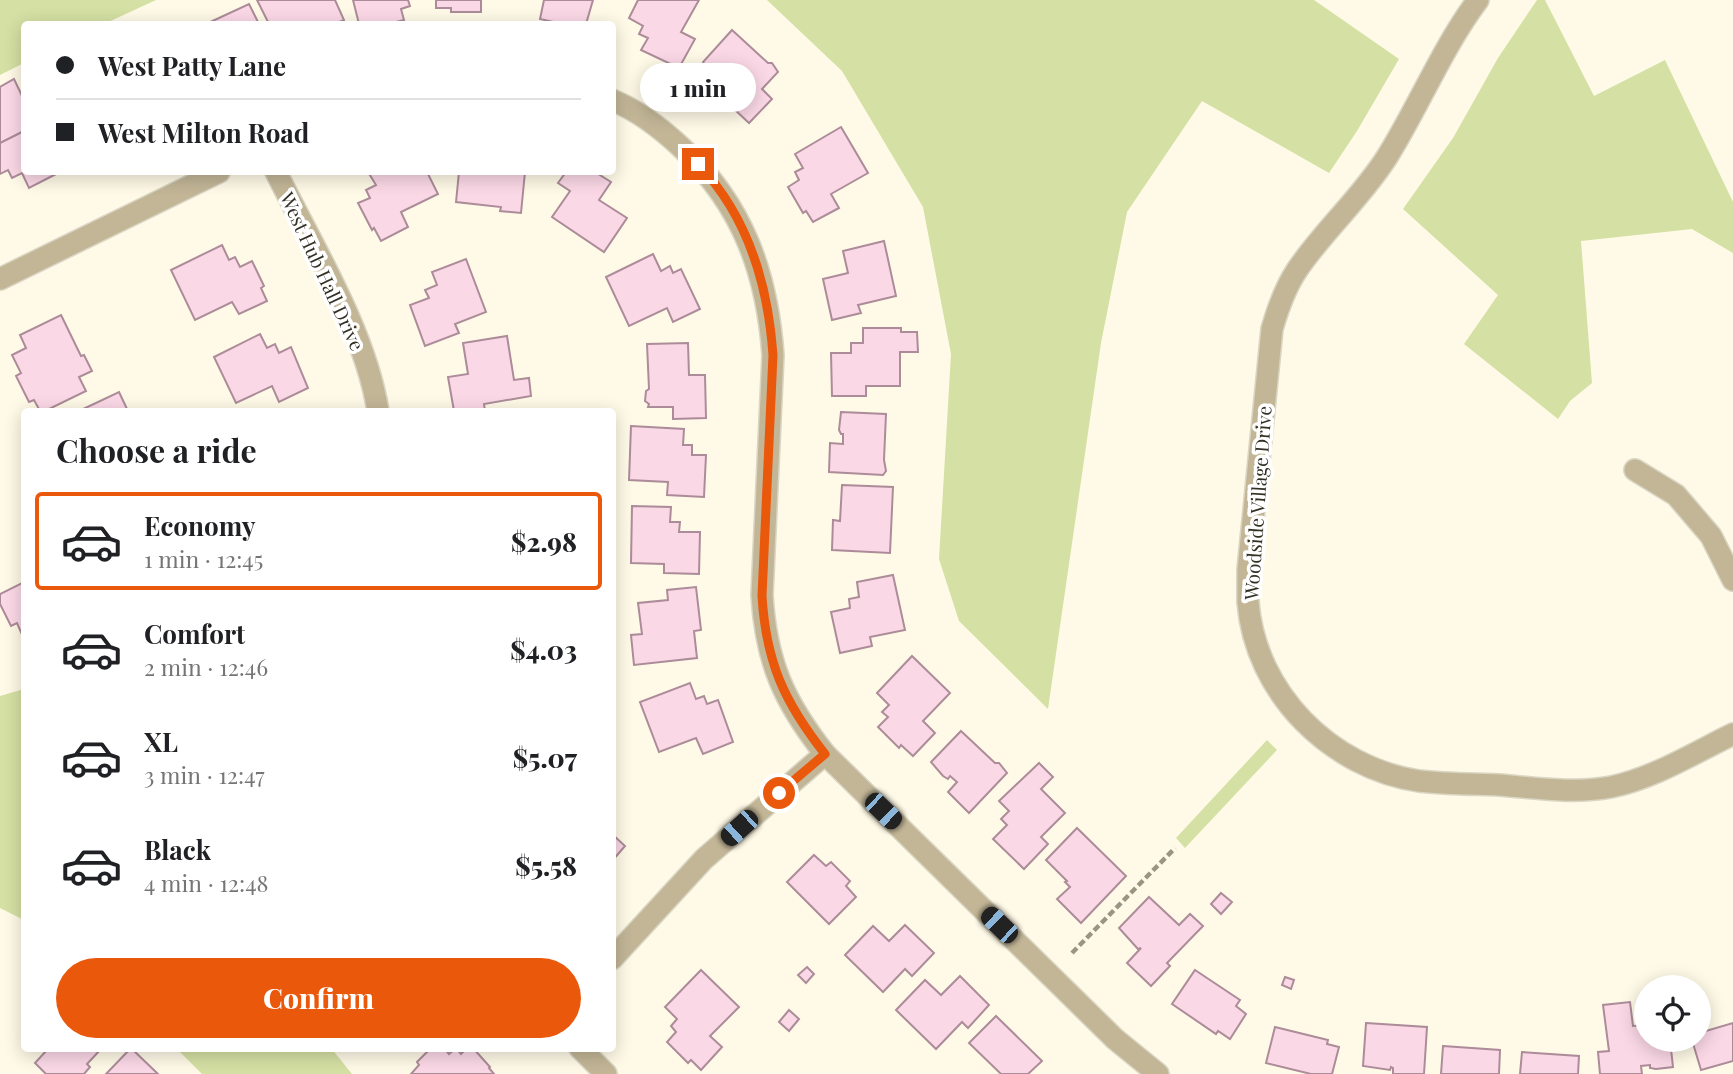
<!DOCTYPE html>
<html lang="en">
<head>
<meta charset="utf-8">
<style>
	:root { --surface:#fff; --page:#f2f2f2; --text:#202124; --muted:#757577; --line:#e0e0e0; --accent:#ea580c }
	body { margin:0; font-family:"Playfair Display",serif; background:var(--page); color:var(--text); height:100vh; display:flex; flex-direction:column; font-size:26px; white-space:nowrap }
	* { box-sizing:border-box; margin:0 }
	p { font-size:23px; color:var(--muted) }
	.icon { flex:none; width:38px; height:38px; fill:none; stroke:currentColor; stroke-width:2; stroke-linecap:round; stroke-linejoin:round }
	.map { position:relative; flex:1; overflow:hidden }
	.side { position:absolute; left:21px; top:408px; width:595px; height:644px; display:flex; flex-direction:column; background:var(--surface); border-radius:7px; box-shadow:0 4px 18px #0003 }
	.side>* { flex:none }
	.guide { position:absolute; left:21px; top:21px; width:595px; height:154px; border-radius:7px; box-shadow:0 4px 18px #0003; display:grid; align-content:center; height:154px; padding:0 35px; background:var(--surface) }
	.buttons { position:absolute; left:1634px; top:975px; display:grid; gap:14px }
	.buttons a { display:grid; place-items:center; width:77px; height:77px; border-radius:50%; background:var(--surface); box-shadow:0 4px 18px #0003; font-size:35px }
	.end { position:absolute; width:32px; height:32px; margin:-16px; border:9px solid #ea580c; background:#fff; box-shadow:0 0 0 4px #fff }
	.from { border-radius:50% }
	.bubble { position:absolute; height:49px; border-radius:24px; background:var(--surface); box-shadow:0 4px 18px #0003; font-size:23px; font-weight:800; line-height:49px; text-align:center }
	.car { position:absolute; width:21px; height:42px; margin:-21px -10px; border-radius:9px; box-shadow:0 0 5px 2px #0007; background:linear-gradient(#222 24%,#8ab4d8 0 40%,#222 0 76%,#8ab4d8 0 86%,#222 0) }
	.guide b { display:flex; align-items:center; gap:24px; height:66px; font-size:26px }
	.guide b+b { border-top:2px solid var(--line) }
	.guide i { width:18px; height:18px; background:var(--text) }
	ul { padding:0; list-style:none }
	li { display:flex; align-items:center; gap:21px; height:98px; margin:0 14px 10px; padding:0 21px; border:4px solid transparent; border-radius:7px }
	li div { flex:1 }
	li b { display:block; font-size:26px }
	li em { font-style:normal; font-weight:800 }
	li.on { border-color:var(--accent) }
	li>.icon { width:63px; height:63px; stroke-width:1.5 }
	h2 { padding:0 35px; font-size:32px; line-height:84px }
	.cta { display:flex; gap:14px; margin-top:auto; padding:14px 35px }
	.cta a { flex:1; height:80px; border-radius:42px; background:var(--accent); color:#fff; font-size:28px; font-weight:800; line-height:80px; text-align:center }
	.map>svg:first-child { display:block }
</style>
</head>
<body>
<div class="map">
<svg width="1733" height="1074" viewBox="0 0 1733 1074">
	<rect width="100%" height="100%" fill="#fffae7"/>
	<!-- green -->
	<g fill="#d5e0a4">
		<polygon points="0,0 156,0 104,24 24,24 24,63 0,75"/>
		<polygon points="767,0 1314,0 1399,59 1357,131 1329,173 1202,101 1127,212 1101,343 1048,709 959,621 939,559 951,354 923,207 842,71"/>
		<polygon points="1537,0 1545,0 1594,96 1665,60 1733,202 1733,253 1692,229 1581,241 1592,383 1570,401 1558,419 1464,344 1498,295 1403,209 1453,138 1498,58"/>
		<polygon points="24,689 24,920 0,908 0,696"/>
		<polygon points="1267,740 1277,750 1185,848 1176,838"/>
		<polygon points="176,1048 331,1048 352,1074 202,1074"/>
	</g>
	<!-- building -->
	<g fill="#fbd8e6" stroke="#ac8c99" stroke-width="2">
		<polygon points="257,0 335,0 344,20 335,24 269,24"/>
		<polygon points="353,0 408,0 410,6 401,9 404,20 388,24 359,24"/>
		<polygon points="436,0 481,0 481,12 451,12 451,8 436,8"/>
		<polygon points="544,0 593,0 586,24 562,24 540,19"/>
		<polygon points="638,0 699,0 681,32 695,39 679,68 641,50 648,38 639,34 643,26 629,18"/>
		<polygon points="249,4 259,24 206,24"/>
		<polygon points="732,30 768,63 772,63 778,72 762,89 772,99 749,123 717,93 726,83 703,67 705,65 703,62"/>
		<polygon points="14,79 24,100 24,131 0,143 0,87"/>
		<polygon points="841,127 868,173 831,194 839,208 813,222 806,211 803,213 788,187 799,180 795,172 803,168 795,154"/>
		<polygon points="24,131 24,172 60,172 29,188 22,173 12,178 8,170 0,174 0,143"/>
		<polygon points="368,172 427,172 438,194 401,212 408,227 381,241 374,228 372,230 358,203 370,198 366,190 376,185"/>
		<polygon points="459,172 525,172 521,213 500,211 501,207 456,202"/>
		<polygon points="566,172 595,172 611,182 599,200 627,218 604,252 552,217 570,191 558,183"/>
		<polygon points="884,241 896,296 858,305 861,313 832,320 823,279 848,273 843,251"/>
		<polygon points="222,245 229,260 235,257 240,267 252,261 264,286 261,288 267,301 239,314 232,302 195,320 171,270"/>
		<polygon points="653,254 661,271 670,266 673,273 681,269 700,309 673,322 667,308 629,326 606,277"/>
		<polygon points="466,259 486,312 455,324 459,333 425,346 410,305 429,298 425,290 437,285 432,272"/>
		<polygon points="61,315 81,356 84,355 92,371 79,377 86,391 45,411 40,411 34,400 29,402 16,376 21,373 12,355 26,348 20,335"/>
		<polygon points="863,328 901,328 901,332 917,332 918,352 900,352 900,386 866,386 866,396 832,396 831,353 851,353 851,343 863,343"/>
		<polygon points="260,334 267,348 275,344 279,353 291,347 308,388 279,402 272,386 236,403 214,357"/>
		<polygon points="507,336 514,380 529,378 531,396 484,404 485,411 454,411 448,377 468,374 463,343"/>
		<polygon points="688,343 689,375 705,375 706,418 673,419 673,407 648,407 649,404 645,401 646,391 649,389 647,344"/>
		<polygon points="119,392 128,411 79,411"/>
		<polygon points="841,412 886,414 884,460 886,471 883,475 829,472 830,443 843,444 843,434 841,434 839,430"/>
		<polygon points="631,426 684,429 683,445 692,445 692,455 706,455 704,497 667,495 668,482 629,480"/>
		<polygon points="842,485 893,487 890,553 832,550 833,520 840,521"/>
		<polygon points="632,506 671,507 670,522 680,522 679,532 700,532 699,574 664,573 664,564 631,563"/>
		<polygon points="893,575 905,630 870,637 872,646 840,653 831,612 850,608 849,599 859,597 857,582"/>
		<polygon points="24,582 24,639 17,623 11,626 0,604 0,594"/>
		<polygon points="696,587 701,630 694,631 697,658 634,665 631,635 642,634 638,603 668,600 667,590"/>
		<polygon points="912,656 950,693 923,721 935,733 913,756 901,745 899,748 878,727 888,717 882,712 889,705 877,693"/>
		<polygon points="690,683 696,699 704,696 707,704 718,700 733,742 703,754 696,738 659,752 640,702"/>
		<polygon points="961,731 995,763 999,763 1007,773 969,813 948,792 957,782 950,776 948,779 943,776 931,762"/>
		<polygon points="1039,763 1053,777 1041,789 1065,813 1041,837 1048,844 1024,869 993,839 1007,825 1001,819 1009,811 999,801"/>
		<polygon points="1077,828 1126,876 1081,923 1057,899 1070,887 1065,882 1067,881 1046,860"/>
		<polygon points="612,834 625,846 612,861"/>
		<polygon points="814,855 826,866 831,862 850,881 846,886 856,897 829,924 787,882"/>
		<polygon points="1221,893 1232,902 1221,914 1211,904"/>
		<polygon points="1149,897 1179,925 1190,914 1203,926 1167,963 1170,966 1151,986 1127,963 1141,948 1138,949 1119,928"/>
		<polygon points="905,925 934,953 912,976 905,969 883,992 845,955 873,926 889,941"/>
		<polygon points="807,967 814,974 806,983 798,975"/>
		<polygon points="701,970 739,1007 710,1036 722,1047 701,1070 691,1060 688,1063 667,1042 676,1032 671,1026 677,1019 665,1007"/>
		<polygon points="1195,970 1240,1000 1236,1006 1246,1014 1230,1039 1218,1031 1216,1034 1172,1004"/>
		<polygon points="960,976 989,1005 968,1028 962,1022 936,1049 896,1010 925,980 941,995"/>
		<polygon points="1285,977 1294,980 1291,989 1282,985"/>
		<polygon points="1630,1002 1633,1026 1647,1025 1647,1040 1670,1040 1673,1067 1656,1069 1650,1068 1650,1065 1641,1066 1642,1074 1600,1074 1598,1052 1609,1051 1603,1005"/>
		<polygon points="789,1010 799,1019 789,1031 779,1022"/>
		<polygon points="996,1016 1042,1061 1028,1074 1001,1074 969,1043"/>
		<polygon points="1366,1023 1427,1027 1424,1074 1393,1074 1393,1068 1391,1067 1390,1070 1363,1066"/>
		<polygon points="1733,1023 1733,1061 1701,1070 1692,1040 1699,1040 1699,1033"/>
		<polygon points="1275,1027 1328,1040 1327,1044 1339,1047 1332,1074 1311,1074 1266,1063"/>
		<polygon points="1443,1046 1500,1050 1499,1074 1441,1074"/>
		<polygon points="45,1048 102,1048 87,1064 90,1067 84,1074 46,1074 35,1063 47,1050"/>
		<polygon points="131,1048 158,1074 106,1074"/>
		<polygon points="431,1048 444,1048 449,1054 456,1048 461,1054 467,1048 473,1048 490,1067 489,1068 494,1074 411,1074 419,1065 417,1062"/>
		<polygon points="1522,1052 1579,1056 1578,1074 1520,1074"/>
	</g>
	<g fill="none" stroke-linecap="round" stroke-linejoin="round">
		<!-- minor casing -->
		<g stroke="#dad6c4" stroke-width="24">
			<g id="minor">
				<path d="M1478 0C1442 48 1419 106 1387 157 1361 198 1324 230 1297 270 1285 288 1278 308 1272 329L1248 570C1248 580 1248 591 1248 602 1255 693 1331 768 1419 781 1445 784 1473 784 1499 785 1536 788 1574 794 1611 787 1654 778 1694 753 1733 734"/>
				<path d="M612 100C639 111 662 129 683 149 743 206 767 273 773 355L762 595C766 662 784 702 825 754L1115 1039 1158 1074"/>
				<path d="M276 172C312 245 365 330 378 411"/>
				<polyline points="0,279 219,172"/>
				<polyline points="1635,470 1676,495 1711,536 1733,580"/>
				<polyline points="612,959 704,859 825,754"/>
				<polyline points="580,1048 606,1074"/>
			</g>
		</g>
		<!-- path -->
		<polyline stroke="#989585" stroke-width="4.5" stroke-dasharray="7 3.5" stroke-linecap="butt" points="1072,953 1175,848"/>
		<!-- minor -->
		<use href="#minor" stroke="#c3b697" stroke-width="21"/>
	</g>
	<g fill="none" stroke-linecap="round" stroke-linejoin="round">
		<!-- route -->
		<path stroke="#ea580c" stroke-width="9" d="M698 164C748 216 768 284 773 355L762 596C766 662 784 702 825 754L779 793"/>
	</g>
	<g text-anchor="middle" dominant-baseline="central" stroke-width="7" stroke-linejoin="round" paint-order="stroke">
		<!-- street labels -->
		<g font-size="19" fill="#333124" stroke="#fff">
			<text transform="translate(323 271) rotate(65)">West Hub Hall Drive</text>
			<text transform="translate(1257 503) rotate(-86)">Woodside Village Drive</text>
		</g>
	</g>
</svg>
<div class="buttons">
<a><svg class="icon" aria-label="locate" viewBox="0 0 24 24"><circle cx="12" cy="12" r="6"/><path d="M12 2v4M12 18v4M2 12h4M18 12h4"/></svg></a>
</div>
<i class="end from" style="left:779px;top:793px"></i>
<i class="end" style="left:698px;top:164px"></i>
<div class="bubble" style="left:640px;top:63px;width:116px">1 min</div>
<i class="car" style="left:883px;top:811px;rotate:134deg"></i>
<i class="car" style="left:739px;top:828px;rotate:228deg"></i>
<i class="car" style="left:999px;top:925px;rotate:314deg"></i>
<div class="guide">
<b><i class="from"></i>West Patty Lane</b>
<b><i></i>West Milton Road</b>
</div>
<section class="side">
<h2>Choose a ride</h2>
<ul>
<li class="on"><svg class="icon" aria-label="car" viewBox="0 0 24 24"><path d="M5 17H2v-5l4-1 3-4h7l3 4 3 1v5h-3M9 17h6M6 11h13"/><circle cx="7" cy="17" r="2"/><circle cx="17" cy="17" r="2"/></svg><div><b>Economy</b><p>1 min · 12:45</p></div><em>$2.98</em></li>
<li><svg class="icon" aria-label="car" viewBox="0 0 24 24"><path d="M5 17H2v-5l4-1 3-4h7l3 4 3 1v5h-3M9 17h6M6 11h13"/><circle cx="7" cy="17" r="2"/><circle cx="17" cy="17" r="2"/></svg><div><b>Comfort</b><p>2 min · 12:46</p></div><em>$4.03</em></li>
<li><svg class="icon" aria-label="car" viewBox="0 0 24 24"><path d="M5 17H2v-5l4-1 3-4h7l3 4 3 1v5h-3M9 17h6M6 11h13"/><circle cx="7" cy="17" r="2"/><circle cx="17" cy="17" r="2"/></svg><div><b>XL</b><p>3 min · 12:47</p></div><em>$5.07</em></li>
<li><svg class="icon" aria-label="car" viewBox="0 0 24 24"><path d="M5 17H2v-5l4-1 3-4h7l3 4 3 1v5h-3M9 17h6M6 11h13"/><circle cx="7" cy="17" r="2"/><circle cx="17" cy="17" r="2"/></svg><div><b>Black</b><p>4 min · 12:48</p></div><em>$5.58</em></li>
</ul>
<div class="cta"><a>Confirm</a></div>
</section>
</div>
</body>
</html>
